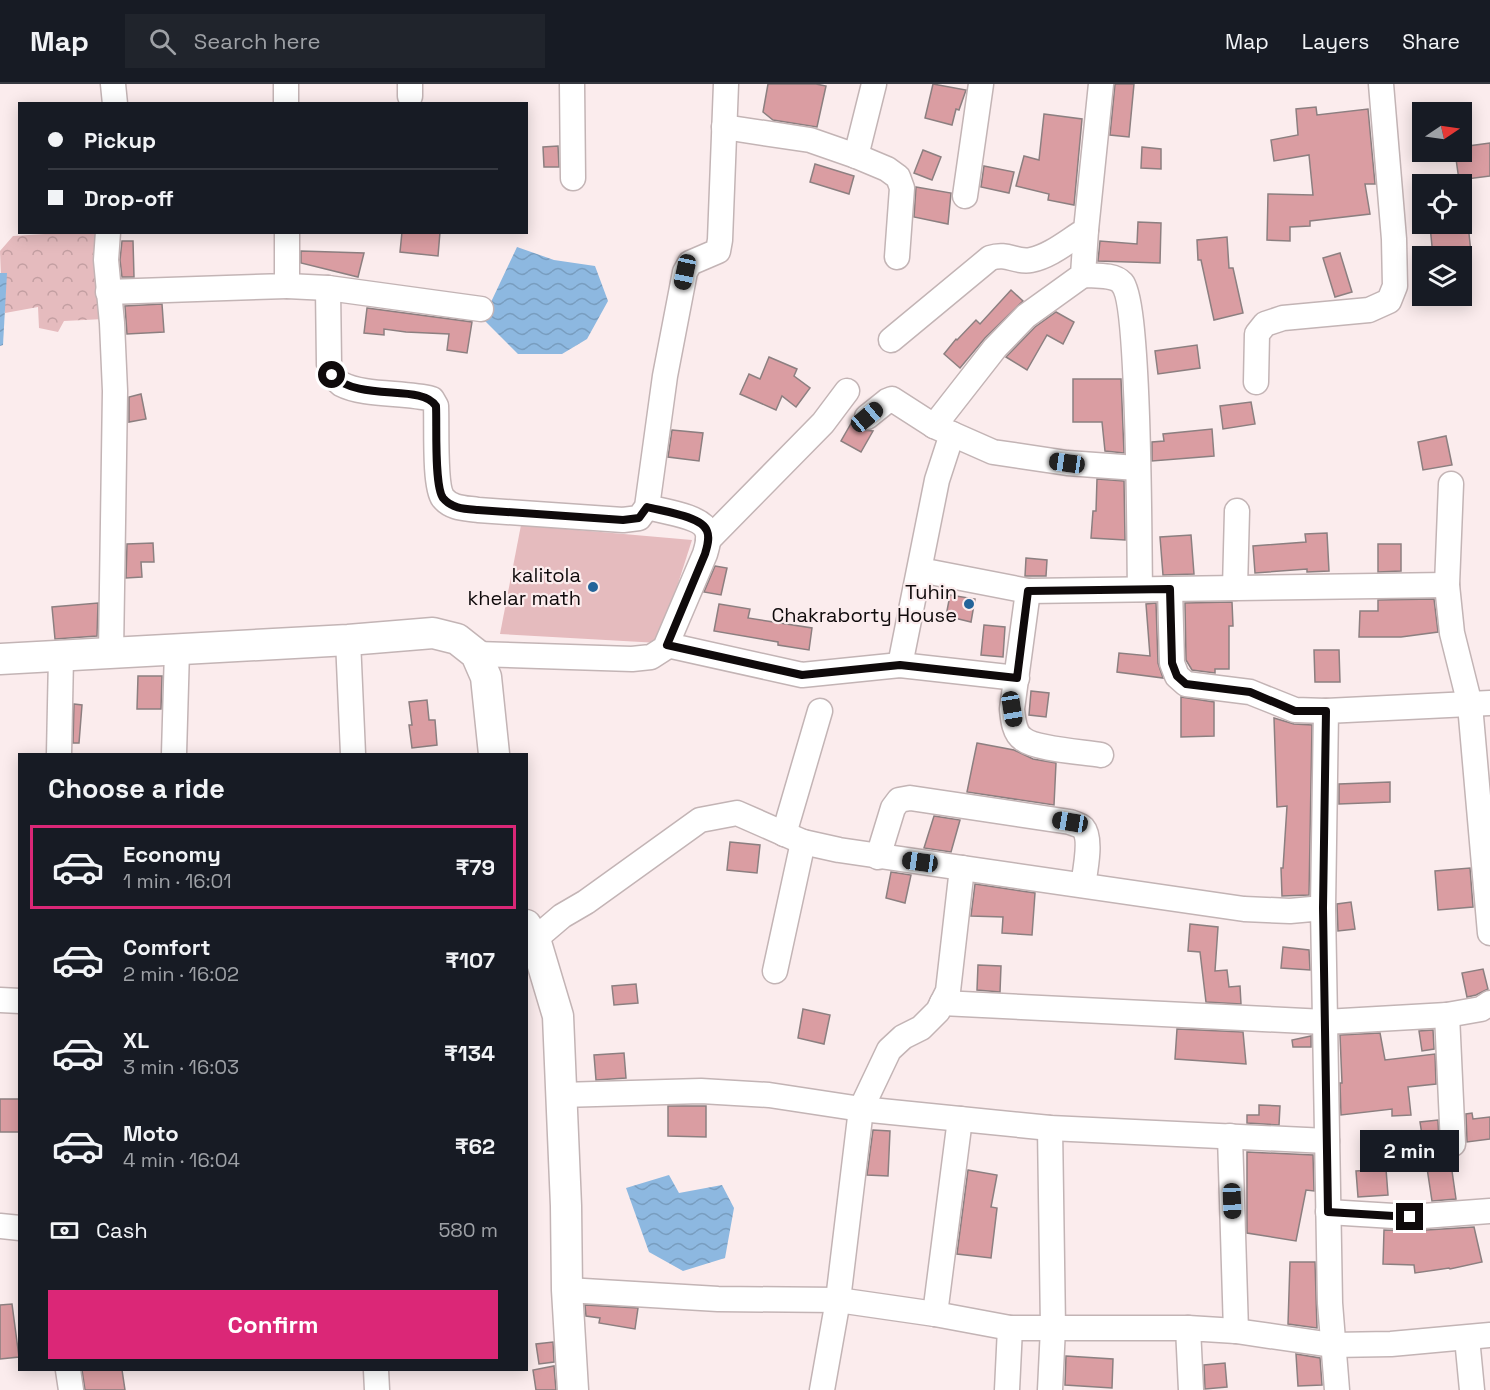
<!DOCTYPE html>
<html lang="en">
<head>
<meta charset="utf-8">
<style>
	:root { --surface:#171b24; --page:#20242c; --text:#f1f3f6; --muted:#9ea1a6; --line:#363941; --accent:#db2777 }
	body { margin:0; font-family:"Space Grotesk",sans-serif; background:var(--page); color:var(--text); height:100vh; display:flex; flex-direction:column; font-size:22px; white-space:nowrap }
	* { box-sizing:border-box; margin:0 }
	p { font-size:20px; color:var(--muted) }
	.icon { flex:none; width:33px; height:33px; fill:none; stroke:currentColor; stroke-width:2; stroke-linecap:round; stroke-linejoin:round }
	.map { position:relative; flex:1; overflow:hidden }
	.drawer { position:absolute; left:18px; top:669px; width:510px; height:618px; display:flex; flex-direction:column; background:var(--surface); border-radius:0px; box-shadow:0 3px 15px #0003 }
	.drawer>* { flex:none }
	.hud { position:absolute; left:18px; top:18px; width:510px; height:132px; border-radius:0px; box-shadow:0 3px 15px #0003; display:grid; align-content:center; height:132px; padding:0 30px; background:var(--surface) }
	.needle { width:39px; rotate:77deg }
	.fabs { position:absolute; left:1412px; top:18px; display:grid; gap:12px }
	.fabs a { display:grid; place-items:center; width:60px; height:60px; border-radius:0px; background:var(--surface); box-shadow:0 3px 15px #0003; font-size:30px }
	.end { position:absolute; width:27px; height:27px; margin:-14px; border:8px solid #0f0a0b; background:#fff; box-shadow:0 0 0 3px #fff }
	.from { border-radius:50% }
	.bubble { position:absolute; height:42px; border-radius:0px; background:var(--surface); box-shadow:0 3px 15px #0003; font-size:20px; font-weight:700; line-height:42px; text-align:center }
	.car { position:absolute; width:18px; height:36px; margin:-18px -9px; border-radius:8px; box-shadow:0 0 4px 2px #0007; background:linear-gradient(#222 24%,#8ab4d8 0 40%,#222 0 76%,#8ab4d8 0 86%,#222 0) }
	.hud b { display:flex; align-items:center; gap:21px; height:57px; font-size:22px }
	.hud b+b { border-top:2px solid var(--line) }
	.hud i { width:15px; height:15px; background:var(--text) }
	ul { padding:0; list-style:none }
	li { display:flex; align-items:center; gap:18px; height:84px; margin:0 12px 9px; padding:0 18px; border:3px solid transparent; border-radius:0px }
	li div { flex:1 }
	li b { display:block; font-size:22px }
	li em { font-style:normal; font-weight:700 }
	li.active { border-color:var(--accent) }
	li>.icon { width:54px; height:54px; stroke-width:1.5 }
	h2 { padding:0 30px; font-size:27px; line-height:72px }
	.pay { display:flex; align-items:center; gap:15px; height:66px; padding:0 30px; font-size:22px }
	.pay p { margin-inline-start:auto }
	.cta { display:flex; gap:12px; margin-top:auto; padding:12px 30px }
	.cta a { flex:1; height:69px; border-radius:0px; background:var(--accent); color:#fff; font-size:24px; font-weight:700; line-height:69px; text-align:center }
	header { display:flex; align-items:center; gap:36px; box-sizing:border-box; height:84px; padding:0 30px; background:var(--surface); border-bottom:2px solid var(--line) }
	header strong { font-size:28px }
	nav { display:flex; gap:33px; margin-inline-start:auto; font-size:21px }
	.search { width:420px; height:54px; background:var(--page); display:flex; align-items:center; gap:15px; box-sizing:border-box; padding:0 21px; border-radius:0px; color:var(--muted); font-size:22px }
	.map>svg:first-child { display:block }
</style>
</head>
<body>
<header>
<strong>Map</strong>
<div class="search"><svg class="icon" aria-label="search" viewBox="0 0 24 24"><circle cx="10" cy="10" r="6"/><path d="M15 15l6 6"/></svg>Search here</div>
<nav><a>Map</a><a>Layers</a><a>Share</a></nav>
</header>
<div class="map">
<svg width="1490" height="1306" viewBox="0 0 1490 1306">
	<defs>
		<pattern id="park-crowns" width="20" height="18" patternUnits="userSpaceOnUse" patternTransform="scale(1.5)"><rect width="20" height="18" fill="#e5bbbe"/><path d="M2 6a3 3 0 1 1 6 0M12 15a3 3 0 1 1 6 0" fill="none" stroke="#c39fa2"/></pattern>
		<pattern id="water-waves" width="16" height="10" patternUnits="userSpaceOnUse" patternTransform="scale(1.5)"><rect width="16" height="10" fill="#8db8e0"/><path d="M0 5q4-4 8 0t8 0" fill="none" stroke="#789dbf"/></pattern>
	</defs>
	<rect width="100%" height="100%" fill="#fbeced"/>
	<!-- green -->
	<polygon fill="#e5bbbe" points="521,441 692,456 659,559 500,550"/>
	<!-- park -->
	<polygon fill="url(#park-crowns)" points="61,149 102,149 104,235 64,237 58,248 39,244 38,223 5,229 2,217 0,167 13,152"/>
	<!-- water -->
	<g fill="url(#water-waves)">
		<polygon points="517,163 554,176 595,182 608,217 587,255 562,270 518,270 483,235"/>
		<polygon points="0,189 7,189 3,261 0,262"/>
		<polygon points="669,1091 679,1109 722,1101 734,1124 725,1174 683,1187 649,1168 626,1104"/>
	</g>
	<!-- building -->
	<g fill="#da9da2" stroke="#8c7f80" stroke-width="1.5">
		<polygon points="768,0 816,0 826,2 817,43 773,36 763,28"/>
		<polygon points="933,0 966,6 959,26 956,25 952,41 925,34"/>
		<polygon points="1115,0 1134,0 1129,53 1110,51"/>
		<polygon points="1316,23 1317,31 1368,25 1375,100 1365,100 1370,130 1310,137 1310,142 1290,143 1290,157 1267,156 1268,110 1313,111 1309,71 1274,77 1271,56 1298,51 1296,25"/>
		<polygon points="1044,30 1082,35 1074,121 1048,116 1049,110 1016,102 1024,72 1039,76"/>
		<polygon points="1490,59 1490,92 1459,96 1455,68 1461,68 1461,63"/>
		<polygon points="558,62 559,83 544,83 543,63"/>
		<polygon points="1142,63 1161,65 1161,85 1141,84"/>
		<polygon points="923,66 941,73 932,96 914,89"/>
		<polygon points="815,80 854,92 849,110 810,98"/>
		<polygon points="984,82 1014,88 1009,109 981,103"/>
		<polygon points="916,103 951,109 948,140 914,133"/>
		<polygon points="1138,138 1161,139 1160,179 1098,177 1100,157 1137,160"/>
		<polygon points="1440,140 1468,140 1471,169 1433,172 1430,142 1440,141"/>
		<polygon points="402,148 440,148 438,172 400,168"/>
		<polygon points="1227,153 1229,184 1233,184 1243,229 1214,236 1201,176 1198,176 1197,156"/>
		<polygon points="122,157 133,157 134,193 122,193 120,176"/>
		<polygon points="301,167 364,169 358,193 301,179"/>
		<polygon points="1340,169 1352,208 1335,213 1323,174"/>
		<polygon points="1011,206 1023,217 985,254 960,284 944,270 956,255 957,256 976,236 980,240"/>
		<polygon points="162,220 164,248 127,250 125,222"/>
		<polygon points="367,224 472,238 467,269 447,266 449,250 406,248 384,245 384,251 364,249"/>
		<polygon points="1056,228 1074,238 1063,260 1047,251 1027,286 1006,273 1035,243"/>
		<polygon points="1197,261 1200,284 1158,290 1155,267"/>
		<polygon points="769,273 797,285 794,292 810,304 796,323 782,312 776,326 740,310 749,290 760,295"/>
		<polygon points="1073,295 1121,295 1124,369 1105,367 1102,338 1073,338"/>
		<polygon points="141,310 146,335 129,338 129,313"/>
		<polygon points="1251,318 1255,340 1223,345 1220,322"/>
		<polygon points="853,336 856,342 861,346 873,347 861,368 841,357"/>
		<polygon points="1212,345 1214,372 1152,377 1152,358 1164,357 1163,350"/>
		<polygon points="672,346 703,349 699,377 668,373"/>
		<polygon points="1446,352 1452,381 1423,386 1418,358"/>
		<polygon points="1097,395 1124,397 1125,456 1091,454 1093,427 1096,427"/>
		<polygon points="1327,449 1329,487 1307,488 1307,485 1255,489 1253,462 1306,458 1305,450"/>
		<polygon points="1191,451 1194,490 1163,491 1160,453"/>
		<polygon points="153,459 154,478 141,478 142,493 126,494 127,460"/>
		<polygon points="1378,460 1401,460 1401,487 1378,488"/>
		<polygon points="1026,474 1047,476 1046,492 1025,492"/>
		<polygon points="715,482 727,484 721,511 704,508"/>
		<polygon points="950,511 975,515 971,538 946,532"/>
		<polygon points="1434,515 1438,548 1401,553 1359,553 1360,527 1378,527 1378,516"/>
		<polygon points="1232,518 1233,542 1229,542 1229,585 1215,585 1215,589 1192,586 1186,576 1185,519"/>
		<polygon points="98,519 97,552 55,555 52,523"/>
		<polygon points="1156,519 1158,579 1163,594 1117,588 1119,569 1150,572 1146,520"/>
		<polygon points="719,520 750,525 748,534 812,544 809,566 778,561 778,558 714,547"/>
		<polygon points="984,541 1005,543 1003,573 981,571"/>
		<polygon points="1314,566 1339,566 1340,598 1315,598"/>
		<polygon points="138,592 162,592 161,625 137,625"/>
		<polygon points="1031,607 1049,609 1046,633 1029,631"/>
		<polygon points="1181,613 1214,618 1214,652 1181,653"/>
		<polygon points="427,616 429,636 435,636 437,661 412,664 409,641 412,641 409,618"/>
		<polygon points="74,620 82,621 79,659 73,659"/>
		<polygon points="1274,634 1294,640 1312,641 1309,811 1282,812 1281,784 1283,784 1287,722 1277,723"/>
		<polygon points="977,659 1014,666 1033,675 1056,679 1054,721 967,708"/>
		<polygon points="1390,698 1390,718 1339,720 1339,700"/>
		<polygon points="934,732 960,736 951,768 924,764"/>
		<polygon points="730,758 760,761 757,789 727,786"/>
		<polygon points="1470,784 1473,823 1438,826 1435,787"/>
		<polygon points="891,788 911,791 905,819 886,814"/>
		<polygon points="975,800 1035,809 1032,851 1002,849 1003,833 971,832"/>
		<polygon points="1351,818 1355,845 1338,847 1337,820"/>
		<polygon points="1190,840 1218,843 1215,887 1227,886 1229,903 1240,902 1241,920 1206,918 1200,868 1188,867"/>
		<polygon points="1283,863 1309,866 1310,886 1281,884"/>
		<polygon points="978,881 1001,882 1000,908 977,906"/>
		<polygon points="1483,885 1488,905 1476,911 1467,913 1462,889"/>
		<polygon points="636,900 638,919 614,921 612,902"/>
		<polygon points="803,925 830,931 824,960 798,954"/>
		<polygon points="1177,945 1243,948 1246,980 1175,975"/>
		<polygon points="1433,946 1434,965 1422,967 1419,947"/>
		<polygon points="1380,949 1385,976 1435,970 1436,1000 1408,1003 1411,1031 1392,1032 1392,1025 1341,1031 1340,999 1342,999 1340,951"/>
		<polygon points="1311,952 1311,963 1293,963 1292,956"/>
		<polygon points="624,969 626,994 596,996 594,971"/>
		<rect x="0" y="1015" width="20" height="33"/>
		<polygon points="1259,1021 1280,1022 1279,1041 1247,1039 1247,1031 1259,1031"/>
		<polygon points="668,1022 706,1022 706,1053 668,1052"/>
		<polygon points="1472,1029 1473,1035 1490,1033 1490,1055 1467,1058 1466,1030"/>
		<polygon points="1438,1036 1439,1061 1441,1068 1450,1073 1456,1115 1432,1117 1420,1038"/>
		<polygon points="873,1046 890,1047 888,1092 867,1091"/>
		<polygon points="1247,1068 1313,1071 1314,1107 1306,1106 1296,1157 1247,1149"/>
		<polygon points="1386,1085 1388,1111 1358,1113 1356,1087"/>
		<polygon points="968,1086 997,1091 991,1123 997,1124 991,1174 957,1170"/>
		<polygon points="1474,1143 1482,1178 1450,1185 1449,1184 1415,1189 1414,1181 1383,1180 1384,1146 1411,1147"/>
		<polygon points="1290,1178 1315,1178 1317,1244 1288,1240"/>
		<polygon points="12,1220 19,1273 0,1275 0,1221"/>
		<polygon points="585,1221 638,1224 635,1245 599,1239 600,1234 586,1232"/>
		<polygon points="553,1258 554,1278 539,1280 536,1260"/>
		<polygon points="1296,1270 1320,1274 1322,1301 1298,1302"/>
		<polygon points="1066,1272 1113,1275 1112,1304 1065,1301"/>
		<polygon points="1225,1279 1227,1303 1205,1305 1204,1281"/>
		<polygon points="554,1282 556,1306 536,1306 533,1286"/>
		<polygon points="82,1286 122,1286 125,1306 85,1306"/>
	</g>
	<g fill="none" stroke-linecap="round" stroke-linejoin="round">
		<!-- minor casing -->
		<g stroke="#c3b4b5" stroke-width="27">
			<g id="minor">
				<polyline points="113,0 115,20"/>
				<polyline points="286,0 286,20"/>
				<polyline points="572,0 573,94"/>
				<polyline points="410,12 410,0"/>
				<polyline points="724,43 810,56 856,72 887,85 898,93 902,104 897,173"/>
				<polyline points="856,72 874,0"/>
				<polyline points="965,112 981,0"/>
				<polyline points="108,148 106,176 112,239 115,307 111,569"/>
				<path d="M1083 191C1095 192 1114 190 1122 199 1140 219 1139 463 1140 505"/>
				<polyline points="287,202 328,204 481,225"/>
				<path d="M328 204 329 280C331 288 334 295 341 300 364 312 405 308 432 315L436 322C437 340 434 402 443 414 452 425 466 424 478 426L623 436 639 434 647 423 665 292 685 188 690 179 718 167 720 156 726 0"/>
				<polyline points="108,208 287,202 287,148"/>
				<path d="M891 256 990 174C1008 168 1015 179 1031 176 1051 172 1069 156 1086 146L1101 0"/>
				<polyline points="1256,298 1257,250 1265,240 1283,234 1369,226 1389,217 1395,202 1394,155 1381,0"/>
				<polyline points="867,333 887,317 892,315 934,342 993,368 1067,379 1137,384"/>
				<polyline points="934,342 995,264 1026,232 1083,191 1086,146"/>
				<polyline points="1451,400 1447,501 1452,549 1470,621 1490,849"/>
				<polyline points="708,456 823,339 847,307"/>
				<polyline points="920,486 1028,507 1447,501"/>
				<polyline points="1235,504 1237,427"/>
				<polyline points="1170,505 1172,579 1177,592 1186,600 1250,608 1295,626 1326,627"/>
				<path d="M1028 507 1012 625C1013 635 1014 649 1023 655 1035 665 1084 668 1101 671"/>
				<polyline points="348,556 353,670"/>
				<polyline points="667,561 802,591 900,581 1017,594"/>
				<path d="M476 570 632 575 651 573 665 564 705 470C707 463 710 454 707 447 702 432 661 427 647 423"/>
				<polyline points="900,581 937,396 952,350"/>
				<polyline points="59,670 61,573"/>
				<polyline points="174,670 177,566"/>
				<polyline points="784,750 820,627"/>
				<path d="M878 773 893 724 899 716 910 714 1070 738C1075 740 1080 741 1083 744 1092 754 1085 788 1083 801"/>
				<polyline points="1323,824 1326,627 1490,619"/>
				<polyline points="535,855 562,832 586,818 700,736 737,729 803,758 839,766 1244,825 1290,827 1323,824 1330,1219 1337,1306"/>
				<polyline points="775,887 803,758"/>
				<polyline points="0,916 20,917"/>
				<polyline points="942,919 1325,938 1447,931 1481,925 1490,919"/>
				<polyline points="1447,931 1453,1060"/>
				<polyline points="561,1011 701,1007 769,1011 861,1025 1050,1044 1327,1057"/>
				<polyline points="1050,1044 1053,1244 1050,1306"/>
				<polyline points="1230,1052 1236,1247"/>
				<polyline points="1328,1128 1410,1133 1490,1127"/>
				<polyline points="0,1142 20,1144"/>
				<polyline points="567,1206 718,1215 838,1216 935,1230 1010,1244 1188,1244"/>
				<polyline points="935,1230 960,1035"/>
				<polyline points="1467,1254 1472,1306"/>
				<polyline points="68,1286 71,1306"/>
				<polyline points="376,1286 377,1306"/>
				<polyline points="822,1306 838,1216 861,1025 889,966 903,953 921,944 938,927 948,907 962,784"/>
				<polyline points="1007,1306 1010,1244"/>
				<polyline points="1191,1306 1188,1244 1236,1247 1332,1261 1391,1260 1490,1251"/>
			</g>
		</g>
		<!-- tertiary casing -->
		<g stroke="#c3b4b5" stroke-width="33">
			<g id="tertiary">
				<polyline points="0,575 348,556 433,549 457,555 476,570 486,593 494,670"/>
				<polyline points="526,841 535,855 558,932 566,1122 567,1206 573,1306"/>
			</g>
		</g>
		<!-- minor -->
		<use href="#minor" stroke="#fff" stroke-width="24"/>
		<!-- tertiary -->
		<use href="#tertiary" stroke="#fff" stroke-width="30"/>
	</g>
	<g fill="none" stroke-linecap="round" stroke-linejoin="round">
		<!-- route -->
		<path stroke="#0f0a0b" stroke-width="8" d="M332 291C360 319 421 299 436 322 437 340 434 402 443 414 452 425 466 425 478 426L623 436 639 434 647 423C661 427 702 432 707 447 710 454 707 463 705 470L667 561 802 591 900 581 1017 594 1028 507 1170 505 1172 579 1177 592 1186 600 1250 608 1295 627H1326L1323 824 1328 1128 1410 1133"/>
	</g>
	<!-- markers -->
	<g fill="#23649a" stroke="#fbeced" stroke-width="2">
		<circle cx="593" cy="503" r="6"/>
		<circle cx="969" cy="520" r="6"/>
	</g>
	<g text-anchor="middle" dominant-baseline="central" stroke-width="4.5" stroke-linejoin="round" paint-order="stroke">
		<!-- poi labels -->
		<g font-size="20" fill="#0f0a0b" stroke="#fbeced" text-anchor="end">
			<text x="581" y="491">kalitola<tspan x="581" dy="23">khelar math</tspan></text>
			<text x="957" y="508">Tuhin<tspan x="957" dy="23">Chakraborty House</tspan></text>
		</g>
	</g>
</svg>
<div class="fabs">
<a><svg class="needle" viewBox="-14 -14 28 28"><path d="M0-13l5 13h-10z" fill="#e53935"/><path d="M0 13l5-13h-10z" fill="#9ea1a6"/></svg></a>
<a><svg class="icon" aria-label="locate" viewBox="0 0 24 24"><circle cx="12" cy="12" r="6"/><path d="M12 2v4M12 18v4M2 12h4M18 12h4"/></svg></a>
<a><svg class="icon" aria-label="layers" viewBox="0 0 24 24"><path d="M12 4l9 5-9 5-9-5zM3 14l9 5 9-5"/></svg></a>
</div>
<i class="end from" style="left:332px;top:291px"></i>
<i class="end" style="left:1410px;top:1133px"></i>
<div class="bubble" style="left:1360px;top:1046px;width:99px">2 min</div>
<i class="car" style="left:685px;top:188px;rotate:192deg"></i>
<i class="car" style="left:867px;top:333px;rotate:50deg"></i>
<i class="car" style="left:1067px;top:379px;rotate:278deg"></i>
<i class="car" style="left:1012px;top:625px;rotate:171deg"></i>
<i class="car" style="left:1070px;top:738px;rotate:279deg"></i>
<i class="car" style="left:920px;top:778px;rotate:278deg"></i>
<i class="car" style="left:1232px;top:1117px;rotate:178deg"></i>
<div class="hud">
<b><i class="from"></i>Pickup</b>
<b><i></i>Drop-off</b>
</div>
<section class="drawer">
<h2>Choose a ride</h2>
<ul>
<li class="active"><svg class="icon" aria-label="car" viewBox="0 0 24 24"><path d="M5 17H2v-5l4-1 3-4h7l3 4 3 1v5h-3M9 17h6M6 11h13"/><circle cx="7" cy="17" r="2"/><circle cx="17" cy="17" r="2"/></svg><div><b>Economy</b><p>1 min · 16:01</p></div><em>₹79</em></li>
<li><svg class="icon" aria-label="car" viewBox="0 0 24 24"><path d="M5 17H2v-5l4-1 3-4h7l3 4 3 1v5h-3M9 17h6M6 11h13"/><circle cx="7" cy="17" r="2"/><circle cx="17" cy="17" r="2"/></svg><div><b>Comfort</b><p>2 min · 16:02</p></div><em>₹107</em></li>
<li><svg class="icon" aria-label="car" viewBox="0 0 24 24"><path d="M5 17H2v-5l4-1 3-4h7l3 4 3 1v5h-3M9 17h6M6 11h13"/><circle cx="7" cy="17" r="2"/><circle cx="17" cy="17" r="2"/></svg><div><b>XL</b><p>3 min · 16:03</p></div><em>₹134</em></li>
<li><svg class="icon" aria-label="car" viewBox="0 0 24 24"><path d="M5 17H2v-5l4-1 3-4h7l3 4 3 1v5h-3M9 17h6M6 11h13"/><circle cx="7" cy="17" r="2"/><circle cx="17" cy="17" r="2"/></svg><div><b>Moto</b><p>4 min · 16:04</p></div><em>₹62</em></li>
</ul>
<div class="pay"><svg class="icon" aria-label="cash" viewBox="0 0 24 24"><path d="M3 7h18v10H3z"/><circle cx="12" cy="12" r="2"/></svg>Cash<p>580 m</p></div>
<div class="cta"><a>Confirm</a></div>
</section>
</div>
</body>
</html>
